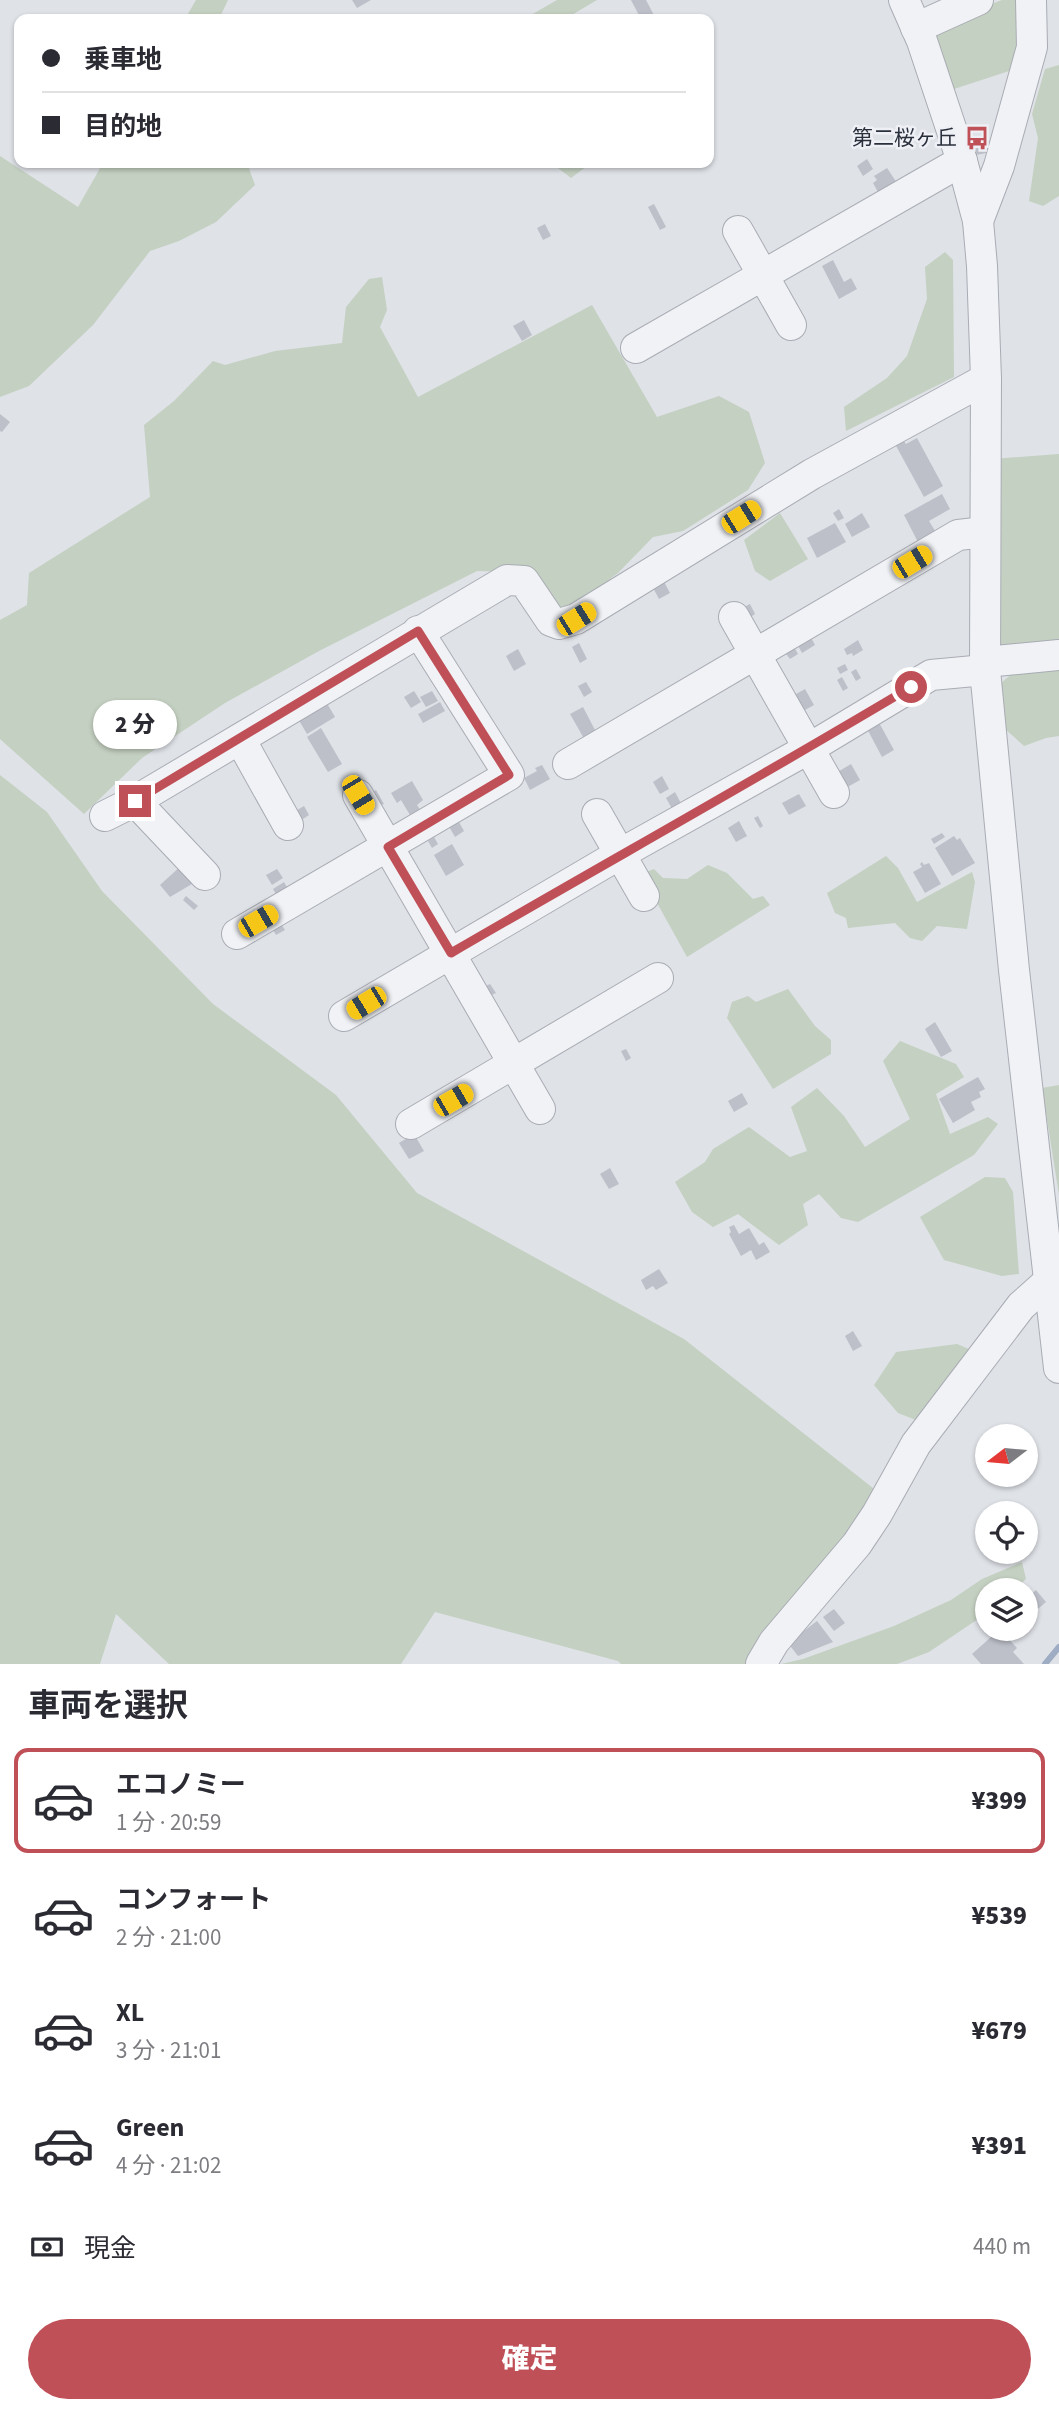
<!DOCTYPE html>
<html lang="ja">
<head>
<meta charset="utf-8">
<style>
	:root { --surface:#fff; --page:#f7f7f7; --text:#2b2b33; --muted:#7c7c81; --line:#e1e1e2; --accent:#c05058 }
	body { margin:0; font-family:"Source Sans 3","Noto Sans JP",sans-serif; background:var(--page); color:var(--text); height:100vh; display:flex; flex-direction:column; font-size:26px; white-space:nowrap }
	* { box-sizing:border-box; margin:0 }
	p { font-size:23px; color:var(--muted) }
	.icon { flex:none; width:38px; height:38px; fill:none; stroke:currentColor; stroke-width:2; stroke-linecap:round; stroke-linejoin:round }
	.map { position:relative; height:1664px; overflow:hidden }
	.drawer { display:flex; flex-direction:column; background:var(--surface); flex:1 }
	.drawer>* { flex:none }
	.top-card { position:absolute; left:14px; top:14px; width:700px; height:154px; border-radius:14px; box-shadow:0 2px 5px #0004; display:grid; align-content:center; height:154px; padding:0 28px; background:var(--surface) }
	.needle { width:46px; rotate:254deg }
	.tools { position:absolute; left:975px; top:1424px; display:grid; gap:14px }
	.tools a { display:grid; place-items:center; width:63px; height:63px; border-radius:50%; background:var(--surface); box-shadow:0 2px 5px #0004; font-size:35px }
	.end { position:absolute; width:32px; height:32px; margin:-16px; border:9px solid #c05058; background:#fff; box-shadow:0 0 0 4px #fff }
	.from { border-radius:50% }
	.bubble { position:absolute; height:49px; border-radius:24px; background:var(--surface); box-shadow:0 2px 5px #0004; font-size:23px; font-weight:800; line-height:49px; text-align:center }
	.car { position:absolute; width:21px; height:42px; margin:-21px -10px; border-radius:9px; box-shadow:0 0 5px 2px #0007; background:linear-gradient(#f5c518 24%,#345 0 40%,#f5c518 0 76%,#345 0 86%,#f5c518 0) }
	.top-card b { display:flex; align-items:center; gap:24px; height:66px; font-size:26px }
	.top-card b+b { border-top:2px solid var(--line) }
	.top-card i { width:18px; height:18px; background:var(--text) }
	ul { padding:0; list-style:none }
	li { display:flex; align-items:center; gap:21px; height:105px; margin:0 14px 10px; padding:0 14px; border:4px solid transparent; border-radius:14px }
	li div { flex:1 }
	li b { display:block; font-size:26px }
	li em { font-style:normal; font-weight:800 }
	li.selected { border-color:var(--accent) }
	li>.icon { width:63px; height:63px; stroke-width:1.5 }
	h2 { padding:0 28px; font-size:32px; line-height:84px }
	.pay { display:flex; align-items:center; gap:18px; height:77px; padding:0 28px; font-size:26px }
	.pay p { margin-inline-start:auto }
	.button { display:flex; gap:14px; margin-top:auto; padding:14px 28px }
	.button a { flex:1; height:80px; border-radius:42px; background:var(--accent); color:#fff; font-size:28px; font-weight:800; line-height:80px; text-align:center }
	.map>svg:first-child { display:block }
</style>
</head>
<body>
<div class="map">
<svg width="1059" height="1664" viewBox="0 0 1059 1664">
	<rect width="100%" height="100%" fill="#dfe2e7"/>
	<!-- green -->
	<g fill="#c4d0c1">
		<polygon points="196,0 228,0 219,19 185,19"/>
		<polygon points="557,0 597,0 565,19 524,19"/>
		<polygon points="1002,0 1019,0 1018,68 951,90 932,39 937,25"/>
		<polygon points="1059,65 1059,196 1043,206 1029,201 1038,138 1032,114 1045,69"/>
		<polygon points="0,156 78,207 103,163 247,163 255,185 216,222 179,241 150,251 93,325 29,386 0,397"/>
		<polygon points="560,163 591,163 571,178 558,168"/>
		<polygon points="945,252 953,260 954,377 846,431 844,407 887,378 907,356 927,299 925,267"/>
		<polygon points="382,277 387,310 380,327 418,397 592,305 657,417 719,396 749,412 765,463 748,490 683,531 653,537 618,573 573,607 562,610 524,572 477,571 319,651 225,703 142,758 84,814 0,739 0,620 27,605 29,573 150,497 144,425 174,401 213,361 225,365 275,351 342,343 346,307 369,279"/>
		<polygon points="1059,454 1059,642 999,648 993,459"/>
		<polygon points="780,513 808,559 770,581 755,571 744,540"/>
		<polygon points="1059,667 1059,736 1046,738 1024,746 1003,727 1001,683 1014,672"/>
		<polygon points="0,775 47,812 102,891 213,1004 336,1095 417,1193 684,1339 883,1496 749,1664 621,1664 618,1661 435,1612 401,1664 169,1664 116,1614 100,1664 0,1664"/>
		<polygon points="886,856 898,868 917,902 972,872 975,882 967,929 937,926 922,941 910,938 895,923 848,928 846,918 835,913 827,893"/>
		<polygon points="708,865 727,873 753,899 763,896 770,905 687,957 641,874 654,869 663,878 687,879"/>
		<polygon points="788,989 815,1026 831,1040 831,1054 773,1089 727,1018 732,1002 748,996 756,1002"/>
		<polygon points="900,1041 956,1064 964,1077 936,1094 950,1134 988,1117 998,1124 974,1155 858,1222 841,1218 819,1194 803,1204 808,1225 779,1245 738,1214 713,1227 692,1212 675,1182 705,1162 713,1149 749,1127 790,1157 807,1151 791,1107 817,1088 844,1116 865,1147 910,1119 883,1061"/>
		<polygon points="1059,1085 1059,1195 1042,1088"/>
		<polygon points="985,1177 1005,1178 1013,1192 1019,1274 1002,1276 944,1260 920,1217"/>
		<polygon points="957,1344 971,1350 921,1422 898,1413 874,1385 896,1352"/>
		<polygon points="1022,1562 1026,1579 1013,1591 987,1591 987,1613 929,1652 897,1664 781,1664 803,1659 894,1626 951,1600 982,1579"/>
	</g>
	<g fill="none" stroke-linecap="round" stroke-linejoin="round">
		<!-- stream -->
		<polyline stroke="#9eadc3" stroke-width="6" points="1045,1664 1059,1647"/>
	</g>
	<!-- building -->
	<g fill="#bdc0c9">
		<polygon points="352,0 371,0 357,8"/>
		<polygon points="631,0 646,0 656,19 641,19"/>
		<polygon points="988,139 992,152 976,155 973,143"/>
		<polygon points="867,159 873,169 863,176 857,166"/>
		<polygon points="887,168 897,183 879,194 873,183 877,180 874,176"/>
		<polygon points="654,204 666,227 660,230 648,207"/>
		<polygon points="545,224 551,236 543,240 537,228"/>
		<polygon points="833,260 844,282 851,278 857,289 839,299 822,266"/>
		<polygon points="524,320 532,335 522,341 513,326"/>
		<polygon points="0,414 10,422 2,432 0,431"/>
		<polygon points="917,438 943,486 924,497 895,444 903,440 906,444"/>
		<polygon points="942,494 950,509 929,521 937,534 919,544 904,515"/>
		<polygon points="839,509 844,518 838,521 833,513"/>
		<polygon points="862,513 870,527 852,537 845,524"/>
		<polygon points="835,523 846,542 817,558 807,538"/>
		<polygon points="662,578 670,593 659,599 651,584"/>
		<polygon points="750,604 755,614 746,620 740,609"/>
		<polygon points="809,634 815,645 802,653 796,642"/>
		<polygon points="858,640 863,650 853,656 852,653 847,655 844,649"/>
		<polygon points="579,643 587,659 580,663 572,647"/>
		<polygon points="793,645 798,654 790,659 783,650"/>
		<polygon points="518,649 526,664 514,671 506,656"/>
		<polygon points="845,664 848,670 840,674 837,668"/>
		<polygon points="856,669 861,678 856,681 851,672"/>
		<polygon points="842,677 848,688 843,691 837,680"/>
		<polygon points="586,682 592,692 584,697 578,686"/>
		<polygon points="805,689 814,705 798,714 789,698"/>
		<polygon points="414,691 421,702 411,708 404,697"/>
		<polygon points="432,691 438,701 426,707 420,697"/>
		<polygon points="325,700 335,717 307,734 297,717"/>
		<polygon points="440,702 445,711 423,723 418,714"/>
		<polygon points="583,707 595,730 591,733 594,737 586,742 570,714"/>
		<polygon points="877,719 894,750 882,757 865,725"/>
		<polygon points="321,728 342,764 328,772 307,737"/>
		<polygon points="851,764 860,780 844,789 836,773"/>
		<polygon points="542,765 550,779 530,790 524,778 537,771 535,768"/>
		<polygon points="662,776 669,789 660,794 653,782"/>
		<polygon points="412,781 423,800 417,805 423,814 413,820 401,800 397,803 391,793"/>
		<polygon points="376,790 384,804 379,806 371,793"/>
		<polygon points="675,792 684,809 675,814 666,798"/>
		<polygon points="799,794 806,806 789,815 782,803"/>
		<polygon points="304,806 309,815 300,821 294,812"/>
		<polygon points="758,816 763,826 760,828 754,818"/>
		<polygon points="456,817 464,831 455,837 447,823"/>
		<polygon points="739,821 747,836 736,842 728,828"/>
		<polygon points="942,833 945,837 934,844 931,839"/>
		<polygon points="954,836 957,840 960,838 975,863 952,876 935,848"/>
		<polygon points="434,837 438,844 432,848 428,841"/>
		<polygon points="452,844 464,865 446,876 434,855"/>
		<polygon points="922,862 924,865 929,863 941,884 925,893 913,872 922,867 920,864"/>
		<polygon points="182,865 197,881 170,897 160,885"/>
		<polygon points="277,869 283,878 272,885 266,875"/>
		<polygon points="284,882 289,891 278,898 273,889"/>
		<polygon points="186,896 198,906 194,910 183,900"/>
		<polygon points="279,921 285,930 276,935 271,926"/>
		<polygon points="490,984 496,993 487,997 482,988"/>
		<polygon points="935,1022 952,1051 941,1057 925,1029"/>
		<polygon points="626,1049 631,1058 626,1061 621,1051"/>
		<polygon points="978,1077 985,1089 979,1092 981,1097 971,1102 975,1110 953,1123 939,1099"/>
		<polygon points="742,1093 748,1104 734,1112 728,1101"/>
		<polygon points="414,1134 424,1151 409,1159 399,1143"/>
		<polygon points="610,1168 619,1184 609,1189 600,1174"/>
		<polygon points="734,1225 739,1234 749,1228 759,1245 764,1242 770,1252 756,1260 751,1250 741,1256 729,1234 731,1232 729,1227"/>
		<polygon points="659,1269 668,1283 656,1290 653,1286 646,1290 641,1280"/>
		<polygon points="853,1331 862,1346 853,1351 845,1336"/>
		<polygon points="1036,1590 1046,1602 1026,1619 1026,1598"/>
		<polygon points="834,1609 845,1623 834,1631 823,1617"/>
		<polygon points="817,1621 833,1642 798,1656 788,1643"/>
		<polygon points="1000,1629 1017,1648 1013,1652 1024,1664 981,1664 972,1654"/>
	</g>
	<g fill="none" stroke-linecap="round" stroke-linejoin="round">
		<!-- minor casing -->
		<g stroke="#a9acb4" stroke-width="32">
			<g id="minor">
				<polyline points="904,0 922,41 962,161 978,221 982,266 986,379 985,670 1014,970 1059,1368"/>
				<polyline points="916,28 978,0"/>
				<polyline points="978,221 999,166 1032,47 1031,0"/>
				<polyline points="738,231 791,325"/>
				<polyline points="636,348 962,161"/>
				<polyline points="734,617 834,793"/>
				<polyline points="985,662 1059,655"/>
				<polyline points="240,739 288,825"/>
				<polyline points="568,764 958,535 985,532"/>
				<polyline points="358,795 540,1109"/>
				<polyline points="135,801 205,875"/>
				<polyline points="597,814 644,896"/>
				<polyline points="105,816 135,801 507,580 524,581 551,621 559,624 576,619 812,474 986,379"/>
				<polyline points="237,934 509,775 418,631"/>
				<polyline points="344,1016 620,854 808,749 931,675 985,670"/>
				<polyline points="411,1124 658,978"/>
				<polyline points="761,1664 774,1642 857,1544 877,1514 916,1444 1021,1306 1049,1281"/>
			</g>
		</g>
		<!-- minor -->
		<use href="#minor" stroke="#f1f2f6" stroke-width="30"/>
	</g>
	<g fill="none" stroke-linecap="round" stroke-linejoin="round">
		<!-- route -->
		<path stroke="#c05058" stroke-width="9" d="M135 801 418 631 509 775 388 847 451 953C604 864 759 778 911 687"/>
	</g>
	<!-- icons -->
	<defs>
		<g id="bus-bare" transform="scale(1.89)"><path d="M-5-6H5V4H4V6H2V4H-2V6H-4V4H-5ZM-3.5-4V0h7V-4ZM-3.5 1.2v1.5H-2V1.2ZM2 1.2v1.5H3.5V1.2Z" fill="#c05058" stroke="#eef0f5" stroke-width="2.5" paint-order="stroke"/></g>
	</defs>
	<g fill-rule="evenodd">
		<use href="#bus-bare" x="977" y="138"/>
	</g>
	<g text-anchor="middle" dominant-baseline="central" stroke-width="5" stroke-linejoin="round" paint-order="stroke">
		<!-- poi labels -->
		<g font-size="21" fill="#2a2f3c" stroke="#eef0f5" text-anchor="end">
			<text x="957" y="138">第二桜ヶ丘</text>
		</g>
	</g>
</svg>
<div class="tools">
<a><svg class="needle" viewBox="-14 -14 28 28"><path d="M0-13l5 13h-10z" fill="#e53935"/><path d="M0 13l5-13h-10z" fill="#7c7c81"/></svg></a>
<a><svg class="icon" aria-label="locate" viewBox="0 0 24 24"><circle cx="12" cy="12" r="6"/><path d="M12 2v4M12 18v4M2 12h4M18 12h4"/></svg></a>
<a><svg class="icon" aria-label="layers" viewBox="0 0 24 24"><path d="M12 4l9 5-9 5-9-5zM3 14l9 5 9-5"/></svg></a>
</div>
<i class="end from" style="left:911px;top:687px"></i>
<i class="end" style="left:135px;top:801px"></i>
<div class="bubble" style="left:93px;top:700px;width:84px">2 分</div>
<i class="car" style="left:741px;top:517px;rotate:58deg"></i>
<i class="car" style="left:912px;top:562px;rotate:59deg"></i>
<i class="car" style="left:576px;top:619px;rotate:58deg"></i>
<i class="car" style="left:358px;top:795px;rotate:149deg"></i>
<i class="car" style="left:258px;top:921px;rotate:60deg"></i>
<i class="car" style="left:366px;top:1003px;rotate:239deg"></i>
<i class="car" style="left:453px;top:1100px;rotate:60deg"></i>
<div class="top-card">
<b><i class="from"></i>乗車地</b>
<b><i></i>目的地</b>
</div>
</div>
<section class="drawer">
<h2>車両を選択</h2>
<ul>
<li class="selected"><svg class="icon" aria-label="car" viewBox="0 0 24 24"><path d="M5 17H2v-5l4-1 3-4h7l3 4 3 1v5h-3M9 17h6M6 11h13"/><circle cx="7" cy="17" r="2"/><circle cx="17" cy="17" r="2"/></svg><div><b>エコノミー</b><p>1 分 · 20:59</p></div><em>¥399</em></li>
<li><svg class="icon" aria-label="car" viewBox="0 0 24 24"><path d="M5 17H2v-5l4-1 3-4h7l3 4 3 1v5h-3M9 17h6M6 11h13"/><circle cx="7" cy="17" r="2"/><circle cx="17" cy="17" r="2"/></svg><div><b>コンフォート</b><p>2 分 · 21:00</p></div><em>¥539</em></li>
<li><svg class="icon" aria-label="car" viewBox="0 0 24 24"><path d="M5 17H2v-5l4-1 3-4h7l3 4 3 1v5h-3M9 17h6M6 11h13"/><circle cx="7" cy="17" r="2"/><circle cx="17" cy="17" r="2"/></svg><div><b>XL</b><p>3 分 · 21:01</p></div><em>¥679</em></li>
<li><svg class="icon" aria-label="car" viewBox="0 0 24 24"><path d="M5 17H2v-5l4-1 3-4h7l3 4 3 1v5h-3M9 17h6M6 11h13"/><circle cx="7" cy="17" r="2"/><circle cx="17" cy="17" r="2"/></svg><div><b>Green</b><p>4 分 · 21:02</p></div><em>¥391</em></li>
</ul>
<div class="pay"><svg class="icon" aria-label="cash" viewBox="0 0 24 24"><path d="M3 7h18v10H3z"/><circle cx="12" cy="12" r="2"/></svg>現金<p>440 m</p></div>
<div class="button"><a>確定</a></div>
</section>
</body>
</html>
